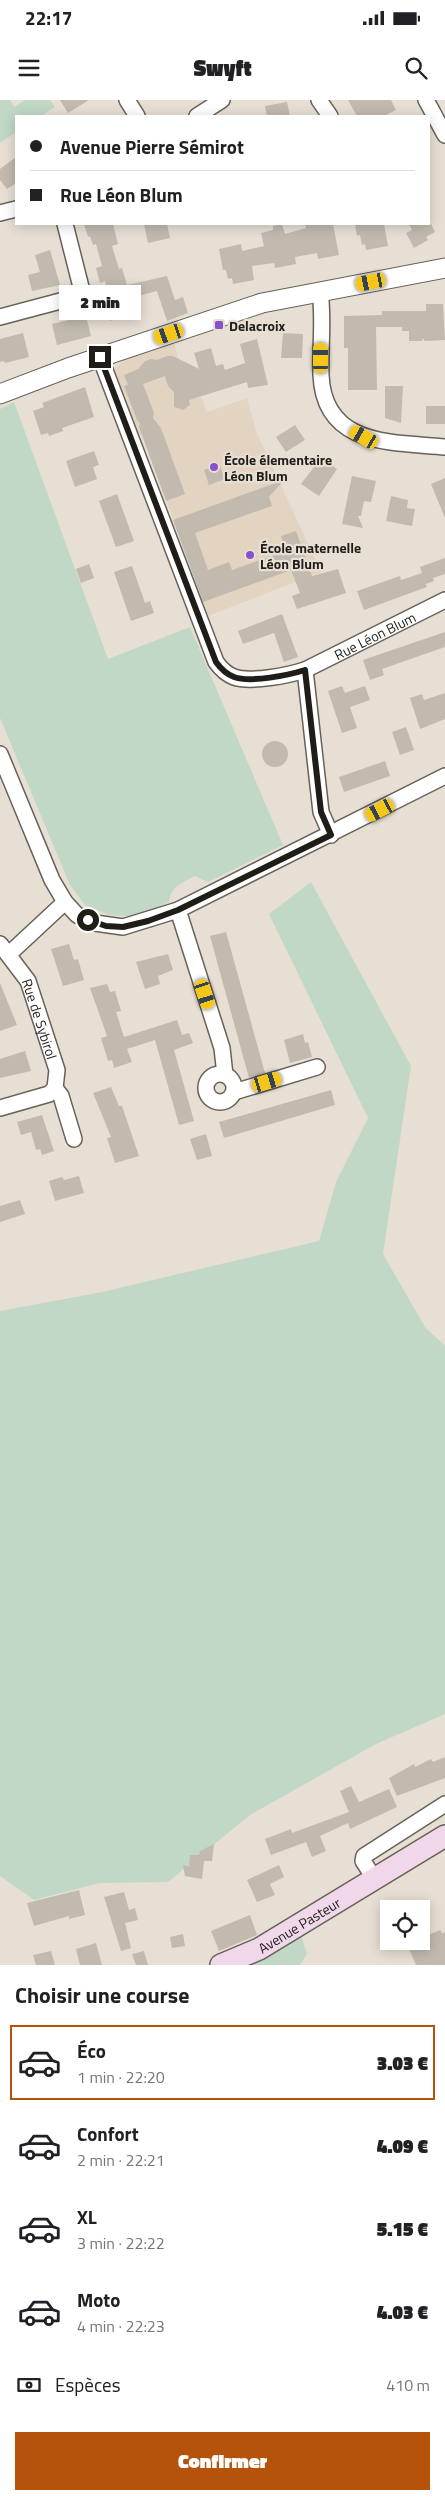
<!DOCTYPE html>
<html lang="fr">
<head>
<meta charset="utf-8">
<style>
	:root { --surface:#fff; --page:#f2f2f2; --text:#202124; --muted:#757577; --line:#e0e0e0; --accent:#b45309 }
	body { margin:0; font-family:"Titillium Web",sans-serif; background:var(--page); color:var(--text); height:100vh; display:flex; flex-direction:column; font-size:19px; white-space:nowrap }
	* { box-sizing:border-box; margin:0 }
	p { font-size:16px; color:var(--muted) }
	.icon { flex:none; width:28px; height:28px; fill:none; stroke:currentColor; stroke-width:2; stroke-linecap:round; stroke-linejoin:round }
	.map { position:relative; height:1865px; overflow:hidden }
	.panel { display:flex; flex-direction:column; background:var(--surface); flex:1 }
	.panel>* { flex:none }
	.banner { position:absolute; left:15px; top:15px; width:415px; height:110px; border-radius:0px; box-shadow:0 2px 12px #0003; display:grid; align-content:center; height:110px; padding:0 15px; background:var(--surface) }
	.controls { position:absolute; left:380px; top:1800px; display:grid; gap:10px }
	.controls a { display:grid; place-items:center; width:50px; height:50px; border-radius:0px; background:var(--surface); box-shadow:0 2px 12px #0003; font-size:25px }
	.end { position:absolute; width:22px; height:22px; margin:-11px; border:6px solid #201d19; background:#fff; box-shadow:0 0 0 2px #fff }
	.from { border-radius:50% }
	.bubble { position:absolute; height:35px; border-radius:0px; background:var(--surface); box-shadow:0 2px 12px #0003; font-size:16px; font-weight:800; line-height:35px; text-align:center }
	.car { position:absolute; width:15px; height:30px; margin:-15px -8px; border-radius:6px; box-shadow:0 0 4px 1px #0007; background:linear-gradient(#f5c518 24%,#345 0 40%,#f5c518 0 76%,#345 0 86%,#f5c518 0) }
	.banner b { display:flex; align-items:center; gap:18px; height:48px; font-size:19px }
	.banner b+b { border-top:1px solid var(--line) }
	.banner i { width:12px; height:12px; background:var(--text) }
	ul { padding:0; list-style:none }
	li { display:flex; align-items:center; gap:15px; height:75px; margin:0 10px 8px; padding:0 5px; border:2px solid transparent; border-radius:0px }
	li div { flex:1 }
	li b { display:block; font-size:19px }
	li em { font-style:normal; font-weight:800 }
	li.on { border-color:var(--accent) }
	li>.icon { width:45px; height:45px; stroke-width:1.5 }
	h2 { padding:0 15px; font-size:22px; line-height:60px }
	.pay { display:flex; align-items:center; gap:12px; height:55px; padding:0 15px; font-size:19px }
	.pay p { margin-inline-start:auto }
	.cta { display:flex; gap:10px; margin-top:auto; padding:10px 15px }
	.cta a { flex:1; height:58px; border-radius:0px; background:var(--accent); color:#fff; font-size:20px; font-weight:800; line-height:58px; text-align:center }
	.status { display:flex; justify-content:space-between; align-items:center; height:35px; padding:0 25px; background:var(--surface); direction:ltr }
	.status svg { height:14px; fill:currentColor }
	header { display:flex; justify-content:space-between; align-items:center; height:65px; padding:0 15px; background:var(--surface); font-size:22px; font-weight:800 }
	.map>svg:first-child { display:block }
</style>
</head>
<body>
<div class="status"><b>22:17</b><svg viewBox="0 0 49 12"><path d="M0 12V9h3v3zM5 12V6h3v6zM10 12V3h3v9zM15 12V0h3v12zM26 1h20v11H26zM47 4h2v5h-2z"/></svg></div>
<header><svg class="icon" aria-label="menu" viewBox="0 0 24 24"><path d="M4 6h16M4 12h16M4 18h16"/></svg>Swyft<svg class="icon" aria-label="search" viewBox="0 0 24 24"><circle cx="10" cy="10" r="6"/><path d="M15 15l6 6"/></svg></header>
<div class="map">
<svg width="445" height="1865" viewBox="0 0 445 1865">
	<rect width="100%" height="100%" fill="#e7dfd4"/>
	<!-- education -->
	<polygon fill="#e3d4c1" points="173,241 191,299 201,297 207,312 247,298 256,331 321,472 208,516 143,335 136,335 114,276 115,269 126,258"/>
	<!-- green -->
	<g fill="#c1d8c7">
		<polygon points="0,0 10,0 14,7 25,0 50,0 55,7 41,16 16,16 16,32 0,43"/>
		<path d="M14 302 108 559 190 527 283 745 208 782 195 776C182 783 171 786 169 802L138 817 109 815 85 805 70 785 0 618V309Z"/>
		<polygon points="311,782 411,966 383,1154 425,1227 445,1246 445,1614 376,1644 250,1715 168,1782 100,1783 34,1800 0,1776 0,1211 102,1192 319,1141 336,1082 368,1018 269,814"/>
		<polygon points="301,1835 307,1854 300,1865 233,1865"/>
	</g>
	<!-- building -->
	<g fill="#c2baaf">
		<polygon points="60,0 89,0 68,13"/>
		<polygon points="348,0 391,0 396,10 384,16 357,16"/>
		<polygon points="287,2 290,16 267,16 265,6"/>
		<polygon points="16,57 16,83 7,89 0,80 0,69"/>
		<polygon points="84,124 113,124 118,144 112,146 119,169 122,168 127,185 167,176 175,200 183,197 188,213 167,221 157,191 130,198 134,211 110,221 106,206 111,204 105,181 100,183 96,168 102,166 96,144 93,145 90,136 88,137"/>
		<polygon points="144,124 167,124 170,138 148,143"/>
		<polygon points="282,124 285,134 306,128 305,124 333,124 339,155 318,159 317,153 295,157 296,164 275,168 274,163 252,166 254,180 233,184 232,178 228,179 226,170 223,170 219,149 241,144 242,151 264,146 261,133 273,130 273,126"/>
		<polygon points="355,124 384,124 388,146 366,150 365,144 362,145 360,135 357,136"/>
		<polygon points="409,124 431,124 435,132 426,137 428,140 414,148 406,133 412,130"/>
		<polygon points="50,150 60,185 32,191 28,175 40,172 35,155"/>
		<polygon points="426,204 443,204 445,240 425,241 422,238 422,241 409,241 409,231 402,231 402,227 376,227 377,290 348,290 348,248 344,248 344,216 382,215 382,211 426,211"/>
		<polygon points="86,216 91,236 57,245 52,224"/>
		<polygon points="23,233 29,257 5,263 4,261 0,262 0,239"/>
		<polygon points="283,233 303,234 302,258 281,258"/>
		<polygon points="257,239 268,285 248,288 247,282 189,300 190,305 183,310 174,307 174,292 168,286 165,276 143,284 154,313 153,318 161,328 185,394 166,401 139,327 140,323 137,320 124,286 128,285 124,275 138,269 145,261 151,259 157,260 167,256 173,256 199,269 194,253 211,248 216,266 223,264 225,270 245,263 240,244"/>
		<polygon points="385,286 403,286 401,323 385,318"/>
		<polygon points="85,287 94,317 62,328 63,331 49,336 48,333 41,335 33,311 44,307 42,303"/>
		<rect x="426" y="306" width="19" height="18"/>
		<polygon points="295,325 305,340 286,352 276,337"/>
		<polygon points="94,351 99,365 93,367 97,379 75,387 66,361"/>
		<polygon points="321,358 337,369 319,396 301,384"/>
		<polygon points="219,364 225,379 209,385 204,370"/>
		<polygon points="352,376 376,381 371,402 364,401 361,416 358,416 363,428 342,424"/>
		<polygon points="445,378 445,418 431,384"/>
		<polygon points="284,380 269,397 272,406 195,433 208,470 229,462 232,470 286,451 281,436 296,431 312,476 338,469 346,493 297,509 292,496 300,493 291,470 203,502 173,420"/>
		<polygon points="117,394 134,441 116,447 99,401"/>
		<polygon points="391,396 408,400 407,408 415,409 412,426 386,421"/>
		<polygon points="445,458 445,474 433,478 434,481 426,484 427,487 364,510 357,491 400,476 401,480 422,473 420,467"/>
		<polygon points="89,464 94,478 81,483 76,469"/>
		<polygon points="132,466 145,503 150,501 154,513 131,521 114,472"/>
		<polygon points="282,514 298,557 284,562 274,533 243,544 238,531"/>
		<polygon points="445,532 445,547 382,569 384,575 370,580 363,560"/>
		<polygon points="342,586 345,593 365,586 370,600 350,607 357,628 342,633 328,591"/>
		<polygon points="445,593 445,619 420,629 410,598 422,594 424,600"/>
		<polygon points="406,627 414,650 400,655 392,632"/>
		<circle cx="275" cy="654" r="13"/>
		<polygon points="385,661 390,676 344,692 339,677"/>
		<polygon points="226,832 265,973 249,978 210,836"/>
		<polygon points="69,844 74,860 78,859 84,880 63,886 51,849"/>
		<polygon points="168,854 173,870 158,876 160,884 145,889 136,862"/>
		<polygon points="0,883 17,925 0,931"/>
		<polygon points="107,884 110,892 115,891 121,911 116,912 124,937 177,920 182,935 189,933 193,943 174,950 194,1021 179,1025 155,940 127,949 132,962 114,968 112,960 108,961 101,938 107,936 90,888"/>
		<polygon points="303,934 305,943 308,942 312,957 290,963 284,940"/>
		<polygon points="25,951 31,971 0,978 0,959"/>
		<polygon points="111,987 119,1006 122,1006 139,1056 115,1063 107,1038 111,1037 93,993"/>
		<polygon points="331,990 335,1005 224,1038 219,1022"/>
		<polygon points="42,1015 54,1051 42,1055 40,1049 36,1050 31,1032 21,1035 17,1022"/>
		<polygon points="206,1034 212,1056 197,1060 190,1039"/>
		<polygon points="79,1076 84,1093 55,1101 49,1081 62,1077 64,1080"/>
		<polygon points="20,1100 25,1114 0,1122 0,1106"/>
		<polygon points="445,1657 445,1678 397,1696 389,1678 414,1664 415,1667 431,1659 433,1662"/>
		<polygon points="351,1686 359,1702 389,1689 397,1707 350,1729 348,1723 320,1736 326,1751 312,1757 306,1742 271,1755 265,1739 291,1729 292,1733 349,1712 340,1691"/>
		<polygon points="214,1744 212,1761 204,1761 202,1779 185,1776 183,1765 189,1766 190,1755 199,1755 200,1751"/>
		<polygon points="279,1765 284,1777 270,1784 275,1795 257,1802 247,1780"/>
		<polygon points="79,1790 85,1815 69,1819 69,1816 34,1826 27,1803"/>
		<polygon points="124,1792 129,1810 135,1808 138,1820 125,1823 131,1848 121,1851 104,1797"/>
		<polygon points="250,1815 257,1835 219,1851 211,1831"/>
		<polygon points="440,1830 442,1833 445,1832 445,1865 416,1865 407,1844 421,1841 421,1838"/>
		<polygon points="183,1834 185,1846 172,1848 170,1837"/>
		<polygon points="96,1843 102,1865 80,1865 76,1849"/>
		<polygon points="51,1851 55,1865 36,1865 33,1855"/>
		<polygon points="144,1851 148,1865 136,1865 132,1854"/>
	</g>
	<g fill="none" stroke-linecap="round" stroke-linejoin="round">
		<!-- minor casing -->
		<g stroke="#686158" stroke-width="18">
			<g id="minor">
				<polyline points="127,0 137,16"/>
				<polyline points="319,0 330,16"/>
				<polyline points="426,0 445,35"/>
				<polyline points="197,16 222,0"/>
				<polyline points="0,113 16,109"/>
				<path d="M320 191C324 219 320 247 321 275 324 347 393 342 445 347"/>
				<polyline points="0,217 83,195 65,124"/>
				<path id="s1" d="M100 257 216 562C221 569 226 574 234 577 251 583 289 575 305 570L445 500"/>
				<polyline points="305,570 321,712 331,735"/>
				<polyline points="0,654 52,780 65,802 77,815 95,823 123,827 178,810 445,676"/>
				<polyline points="178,810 222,948 225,975"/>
				<path id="s2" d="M0 844 28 881 57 970 55 988 49 994 0 1008"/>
				<polyline points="9,854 65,802"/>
				<circle cx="220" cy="988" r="14"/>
				<polyline points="55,988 61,996 74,1039"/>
				<polyline points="234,992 317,967"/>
				<polyline points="374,1778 363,1761 364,1756 445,1704"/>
			</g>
		</g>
		<!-- tertiary casing -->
		<g stroke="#686158" stroke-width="21">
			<polyline id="tertiary" points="0,294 68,268 262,203 445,168"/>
		</g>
		<!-- secondary casing -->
		<g stroke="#686158" stroke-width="24">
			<g id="secondary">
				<path id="s3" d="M221 1865 259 1849 445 1736"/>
			</g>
		</g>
		<!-- minor -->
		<use href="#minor" stroke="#fff" stroke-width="15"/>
		<!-- tertiary -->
		<use href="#tertiary" stroke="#fff" stroke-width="19"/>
		<!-- secondary -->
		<use href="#secondary" stroke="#f0d7ea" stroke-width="21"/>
	</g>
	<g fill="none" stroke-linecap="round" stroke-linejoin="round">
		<!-- route -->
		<path stroke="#201d19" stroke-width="6" d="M88 820 106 826 123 827 148 821 178 810 331 735 321 712 305 570C289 575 251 583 234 577 226 574 221 569 216 562L100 257"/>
	</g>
	<!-- markers -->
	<g fill="#8b51c8" stroke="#e7dfd4" stroke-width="2">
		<rect x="214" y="220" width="10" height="10" rx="2.5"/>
		<circle cx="214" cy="367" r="5"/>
		<circle cx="250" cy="455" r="5"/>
	</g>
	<g text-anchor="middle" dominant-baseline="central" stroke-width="4.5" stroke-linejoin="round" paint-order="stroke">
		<!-- poi labels -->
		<g font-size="14" font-weight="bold" fill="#201d19" stroke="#e7dfd4" text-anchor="start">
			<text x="229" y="225">Delacroix</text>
			<text x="224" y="359">École élementaire<tspan x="224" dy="16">Léon Blum</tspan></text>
			<text x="260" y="447">École maternelle<tspan x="260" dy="16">Léon Blum</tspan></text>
		</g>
		<!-- street labels -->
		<g font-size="14" fill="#201d19" stroke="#e7dfd4">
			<text stroke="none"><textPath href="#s1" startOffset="500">Rue Léon Blum</textPath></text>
			<text stroke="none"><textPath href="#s2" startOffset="86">Rue de Sybirol</textPath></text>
			<text stroke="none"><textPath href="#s3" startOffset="88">Avenue Pasteur</textPath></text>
		</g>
	</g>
</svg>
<div class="controls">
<a><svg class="icon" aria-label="locate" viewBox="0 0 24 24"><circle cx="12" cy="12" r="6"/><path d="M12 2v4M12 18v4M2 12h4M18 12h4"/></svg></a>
</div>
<i class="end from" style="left:88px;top:820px"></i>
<i class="end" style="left:100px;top:257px"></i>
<div class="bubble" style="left:59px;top:185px;width:82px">2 min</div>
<i class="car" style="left:371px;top:182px;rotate:259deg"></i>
<i class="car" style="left:169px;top:234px;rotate:251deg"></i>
<i class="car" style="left:321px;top:258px;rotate:0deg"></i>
<i class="car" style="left:364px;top:337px;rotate:300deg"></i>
<i class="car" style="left:380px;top:710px;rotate:243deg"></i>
<i class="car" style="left:205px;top:894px;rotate:162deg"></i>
<i class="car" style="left:267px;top:982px;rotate:73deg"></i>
<div class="banner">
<b><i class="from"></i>Avenue Pierre Sémirot</b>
<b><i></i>Rue Léon Blum</b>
</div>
</div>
<section class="panel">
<h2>Choisir une course</h2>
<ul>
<li class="on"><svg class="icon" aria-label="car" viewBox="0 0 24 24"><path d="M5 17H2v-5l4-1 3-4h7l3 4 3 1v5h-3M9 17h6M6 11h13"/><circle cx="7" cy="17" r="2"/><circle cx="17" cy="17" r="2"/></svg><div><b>Éco</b><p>1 min · 22:20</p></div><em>3.03 €</em></li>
<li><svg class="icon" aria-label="car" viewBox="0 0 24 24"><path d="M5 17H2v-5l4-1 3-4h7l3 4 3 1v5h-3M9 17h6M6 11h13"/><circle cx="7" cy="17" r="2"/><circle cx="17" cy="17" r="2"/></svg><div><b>Confort</b><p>2 min · 22:21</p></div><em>4.09 €</em></li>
<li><svg class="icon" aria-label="car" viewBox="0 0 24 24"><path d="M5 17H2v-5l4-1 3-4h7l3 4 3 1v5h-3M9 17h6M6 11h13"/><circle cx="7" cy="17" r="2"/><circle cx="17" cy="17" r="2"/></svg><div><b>XL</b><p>3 min · 22:22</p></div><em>5.15 €</em></li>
<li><svg class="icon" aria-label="car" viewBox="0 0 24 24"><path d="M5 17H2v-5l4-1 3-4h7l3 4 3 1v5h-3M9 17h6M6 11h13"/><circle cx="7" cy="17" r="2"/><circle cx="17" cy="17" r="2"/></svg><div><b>Moto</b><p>4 min · 22:23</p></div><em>4.03 €</em></li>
</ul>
<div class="pay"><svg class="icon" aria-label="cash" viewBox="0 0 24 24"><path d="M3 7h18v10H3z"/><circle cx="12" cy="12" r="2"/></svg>Espèces<p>410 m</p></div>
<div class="cta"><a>Confirmer</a></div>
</section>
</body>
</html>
